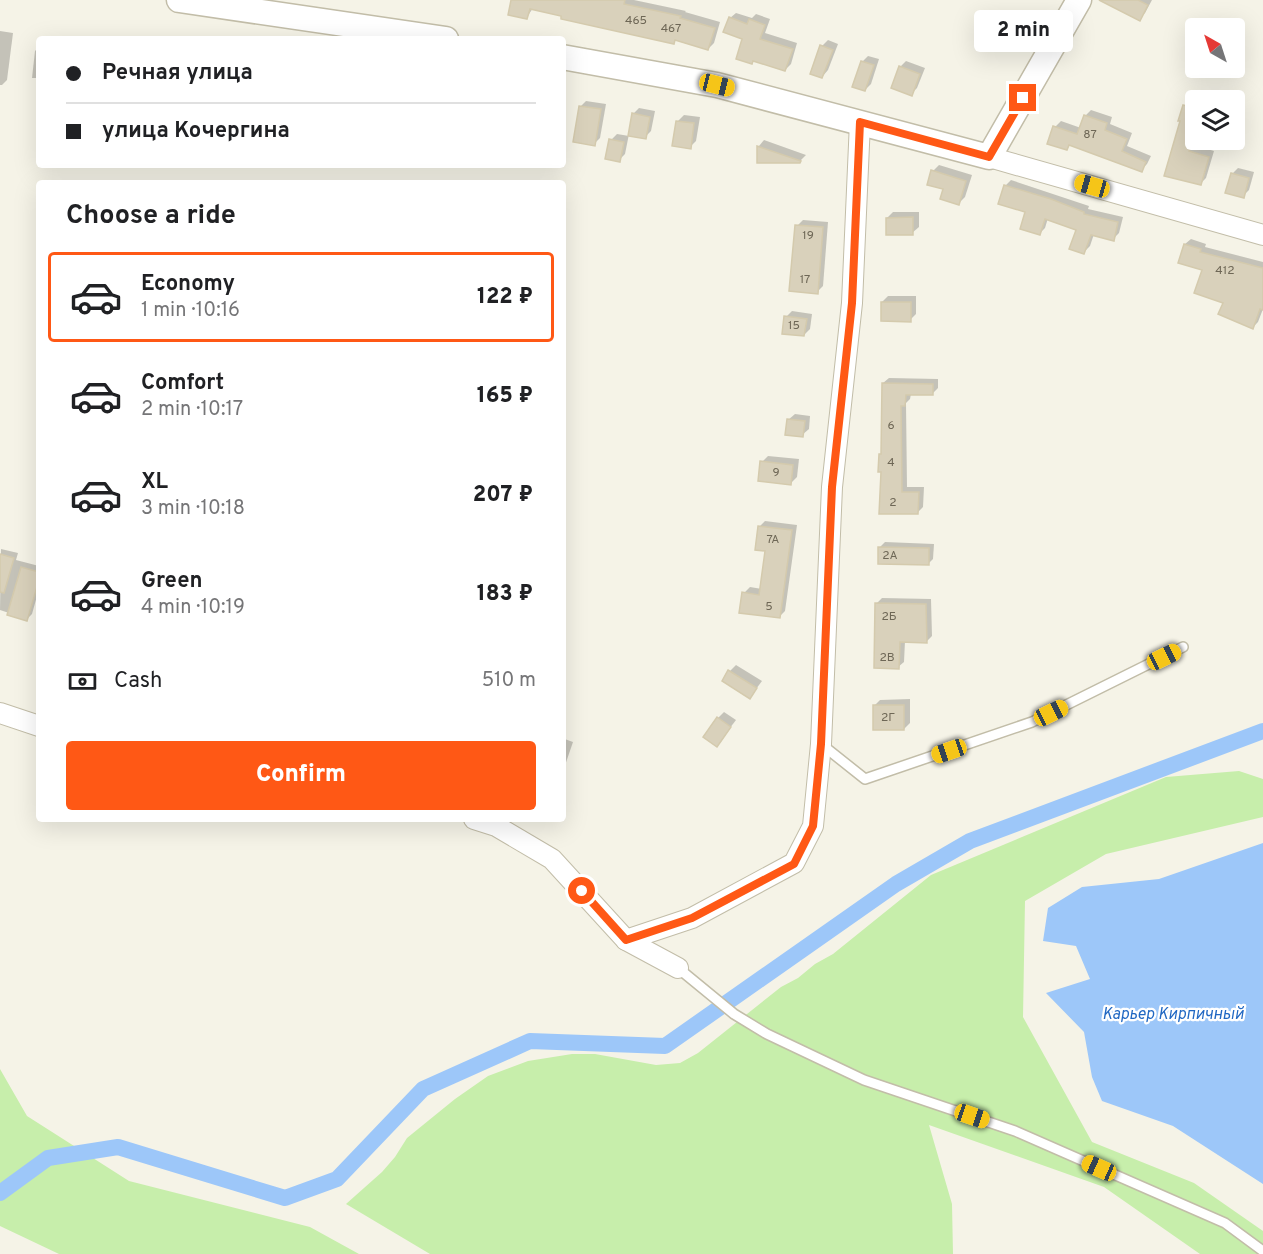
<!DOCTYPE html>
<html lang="en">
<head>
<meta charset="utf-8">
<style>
	:root { --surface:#fff; --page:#f6f6f6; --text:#202124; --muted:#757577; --line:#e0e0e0; --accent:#ff5815 }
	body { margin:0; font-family:Overpass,sans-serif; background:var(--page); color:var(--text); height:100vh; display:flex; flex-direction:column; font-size:22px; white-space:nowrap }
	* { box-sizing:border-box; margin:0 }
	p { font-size:20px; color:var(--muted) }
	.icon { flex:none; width:33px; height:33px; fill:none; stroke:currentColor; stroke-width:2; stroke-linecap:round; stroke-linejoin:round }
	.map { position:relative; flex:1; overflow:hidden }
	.details { position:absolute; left:36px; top:180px; width:530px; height:642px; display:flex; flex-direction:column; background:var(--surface); border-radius:6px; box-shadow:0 6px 24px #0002 }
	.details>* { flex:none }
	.guide { position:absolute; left:36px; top:36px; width:530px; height:132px; border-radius:6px; box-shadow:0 6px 24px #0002; display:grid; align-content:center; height:132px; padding:0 30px; background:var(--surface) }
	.needle { width:39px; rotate:321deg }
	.fabs { position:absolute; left:1185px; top:18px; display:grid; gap:12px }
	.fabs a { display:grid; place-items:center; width:60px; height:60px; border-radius:6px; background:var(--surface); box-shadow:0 6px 24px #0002; font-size:30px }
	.end { position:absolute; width:27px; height:27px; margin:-14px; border:8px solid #ff5815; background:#fff; box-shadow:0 0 0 3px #fff }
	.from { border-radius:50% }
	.bubble { position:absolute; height:42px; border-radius:6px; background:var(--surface); box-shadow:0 6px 24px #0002; font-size:20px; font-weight:800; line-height:42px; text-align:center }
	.car { position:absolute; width:18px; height:36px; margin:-18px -9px; border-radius:8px; box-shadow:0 0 4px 2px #0007; background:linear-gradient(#f5c518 24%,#345 0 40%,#f5c518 0 76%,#345 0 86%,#f5c518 0) }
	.guide b { display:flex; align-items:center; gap:21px; height:57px; font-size:22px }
	.guide b+b { border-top:2px solid var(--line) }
	.guide i { width:15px; height:15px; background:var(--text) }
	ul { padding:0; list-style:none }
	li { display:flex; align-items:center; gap:18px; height:90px; margin:0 12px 9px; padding:0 18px; border:3px solid transparent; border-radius:6px }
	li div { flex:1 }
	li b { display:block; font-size:22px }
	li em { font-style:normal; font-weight:800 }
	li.selected { border-color:var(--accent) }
	li>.icon { width:54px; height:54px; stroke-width:1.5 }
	h2 { padding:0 30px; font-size:27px; line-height:72px }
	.pay { display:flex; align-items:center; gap:15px; height:66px; padding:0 30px; font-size:22px }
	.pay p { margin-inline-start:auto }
	.action { display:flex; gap:12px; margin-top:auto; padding:12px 30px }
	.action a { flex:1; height:69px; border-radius:6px; background:var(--accent); color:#fff; font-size:24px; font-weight:800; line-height:69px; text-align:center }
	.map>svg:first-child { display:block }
</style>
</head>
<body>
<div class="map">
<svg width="1263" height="1254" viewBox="0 0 1263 1254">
	<rect width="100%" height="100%" fill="#f5f3e7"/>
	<!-- green -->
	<g fill="#c7eeab">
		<polygon points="1239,771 1263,779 1263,817 1106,854 1025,901 1023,1017 1092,1142 1194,1183 1263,1231 1263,1254 1200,1254 1104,1187 929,1125 952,1204 953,1254 430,1254 346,1204 382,1172 395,1157 407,1138 455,1099 488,1076 528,1061 572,1054 595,1054 656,1065 680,1063 698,1053 781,987 798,978 815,964 833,954 931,875 1166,777"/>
		<polygon points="0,1069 27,1116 129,1181 310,1227 359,1254 59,1254 0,1226"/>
	</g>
	<!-- water -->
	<polygon fill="#9dc7f9" points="1263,843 1263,1184 1173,1126 1102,1101 1092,1077 1084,1032 1046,993 1090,979 1076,946 1043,941 1048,908 1082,887 1159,879"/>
	<!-- shadow -->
	<g fill="#0003">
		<polygon points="512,0 634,0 686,11 685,12 720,22 714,43 708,49 677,39 674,42 533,8 527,17"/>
		<polygon points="1120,0 1152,0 1145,13 1139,19"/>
		<polygon points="736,13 752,18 756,14 770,19 765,33 797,43 791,64 785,70 754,60 744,38 730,18"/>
		<polygon points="0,31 13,33 7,80 2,85 0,85"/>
		<polygon points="828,40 838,44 828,70 822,77 822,46"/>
		<polygon points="39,47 39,78 32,78 35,51"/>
		<polygon points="868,56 879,59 871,84 865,90 862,62"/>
		<polygon points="906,61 925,68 917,88 911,94 900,67"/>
		<polygon points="1190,100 1196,101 1194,145 1214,151 1206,178 1200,184 1166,175 1182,120 1184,106"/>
		<polygon points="586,101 606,104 600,138 594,144 580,107"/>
		<polygon points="639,108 655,111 651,131 645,137 629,134 625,154 619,160 611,140 617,134 629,136 633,114"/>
		<polygon points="1091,110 1112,117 1110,124 1132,133 1127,146 1151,156 1147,164 1141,170 1071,144 1067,149 1055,127 1061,121 1081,128 1085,116"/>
		<polygon points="684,115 700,117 696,141 690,147 678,121"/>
		<polygon points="764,140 806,155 800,161 759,162 759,146"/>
		<polygon points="939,165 972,175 965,197 959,203 945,188 933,171"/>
		<polygon points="1238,168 1254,172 1249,190 1243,196 1232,174"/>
		<polygon points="1011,180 1089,206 1088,209 1123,217 1119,233 1113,239 1094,234 1090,246 1084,252 1077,229 1048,218 1045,228 1039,234 1027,211 1000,203 1006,185"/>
		<polygon points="893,212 919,212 919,227 912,233 887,218"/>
		<polygon points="803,220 828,222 823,286 817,292 797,226"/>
		<polygon points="1191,239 1206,244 1205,247 1263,262 1263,309 1258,322 1253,327 1225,302 1203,269 1180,262 1185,244"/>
		<polygon points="888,296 916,296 916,314 910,320 882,302"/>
		<polygon points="792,311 812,314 810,329 804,335 786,317"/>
		<polygon points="889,378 938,379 938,388 932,394 911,394 910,399 906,403 907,487 924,487 923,507 917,513 881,513 883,383"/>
		<polygon points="795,414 810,416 809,429 802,435 788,420"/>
		<polygon points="768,456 799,459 797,477 791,483 762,462"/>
		<polygon points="765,521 797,525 785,611 779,617 744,593 750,587 762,589 766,550 759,527"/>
		<polygon points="885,542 934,544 933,559 928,564 880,547"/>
		<polygon points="1,549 18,553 16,560 39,566 39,589 32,614 27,619 0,610"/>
		<polygon points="882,598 931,599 932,636 927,641 905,641 904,662 898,667 877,603"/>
		<polygon points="736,665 762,681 750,697 730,671"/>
		<polygon points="910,699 910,723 904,729 874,706 880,700"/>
		<polygon points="724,712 736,720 717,745 718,718"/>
		<polygon points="562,738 573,742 562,774"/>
	</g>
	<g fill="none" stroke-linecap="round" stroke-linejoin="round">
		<!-- canal -->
		<polyline stroke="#9dc7f9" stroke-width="16" points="0,1193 48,1158 118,1147 285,1198 337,1179 423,1089 530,1041 665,1046 896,884 970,841 1263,731"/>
	</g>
	<!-- building -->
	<g fill="#d9d1bb" stroke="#d4caad" stroke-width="1.5">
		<polygon points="511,0 625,0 624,4 681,16 680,18 715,28 708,50 675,40 674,44 561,19 561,16 530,9 527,19 508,15"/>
		<polygon points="1099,0 1138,0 1148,5 1140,21"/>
		<polygon points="729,17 747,24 749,19 765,25 760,39 793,49 785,71 753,61 752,64 736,59 742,39 723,32"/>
		<polygon points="820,45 833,50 822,78 810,74"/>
		<polygon points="861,61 874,65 865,91 852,87"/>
		<polygon points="899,66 920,74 912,96 891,88"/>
		<polygon points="1183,105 1196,108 1196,130 1189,151 1209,157 1201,185 1164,176 1180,121 1178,121"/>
		<polygon points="579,106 601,109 595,146 573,142"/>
		<polygon points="632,113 650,117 646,139 628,136"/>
		<polygon points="1084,115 1107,123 1105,130 1127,139 1122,151 1146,162 1142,172 1069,145 1067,150 1047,144 1053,126 1077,134"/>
		<polygon points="676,121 694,123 691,149 672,146"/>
		<polygon points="609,139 624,142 620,162 605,159"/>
		<polygon points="757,146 801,161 800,163 757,163"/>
		<polygon points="931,170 966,181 959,205 940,199 943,189 927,185"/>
		<polygon points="1231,173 1249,178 1244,198 1225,193"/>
		<polygon points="1004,185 1051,199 1084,212 1084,214 1118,222 1114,241 1091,235 1084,254 1069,249 1076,230 1045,219 1040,235 1020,229 1025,212 998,204"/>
		<polygon points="913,217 913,235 886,235 886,218"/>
		<polygon points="795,225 823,227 818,294 789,291"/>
		<polygon points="1184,244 1201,249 1200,252 1263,268 1263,310 1260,309 1253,329 1218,314 1223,303 1194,293 1202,270 1178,263"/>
		<polygon points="881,302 911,302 911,322 881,321"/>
		<polygon points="784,316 807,319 804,336 782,334"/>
		<polygon points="882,383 933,384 933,395 906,395 905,406 901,406 902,492 919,492 918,514 879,514 881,472 878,472 879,454 881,454"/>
		<polygon points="787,419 805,421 803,437 785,435"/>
		<polygon points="760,461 793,465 791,485 758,481"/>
		<polygon points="758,526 792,530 780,618 739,613 742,592 759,595 765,551 755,550"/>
		<polygon points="878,547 929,548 929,565 878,564"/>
		<polygon points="0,554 14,558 4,593 0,592"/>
		<polygon points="21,567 39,572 39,580 27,621 7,615"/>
		<polygon points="875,603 926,604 927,643 900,642 899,669 874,668"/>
		<polygon points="728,670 757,688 750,699 722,681"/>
		<rect x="873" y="705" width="31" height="25"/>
		<polygon points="717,717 731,727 717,747 703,737"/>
	</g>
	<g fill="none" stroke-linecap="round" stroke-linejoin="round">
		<!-- service casing -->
		<g stroke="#c2bda8" stroke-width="12">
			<g id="service">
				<polyline points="821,744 865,779 1032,722 1183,647"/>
				<polyline points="678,968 734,1014 767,1034 864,1080 1015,1131 1225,1223 1263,1251"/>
			</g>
		</g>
		<!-- minor casing -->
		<g stroke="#c2bda8" stroke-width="22">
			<g id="minor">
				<polyline points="989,157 1263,235"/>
				<polyline points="0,713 39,726"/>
				<polyline points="474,819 496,826 552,859 626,940 678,968"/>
				<polyline points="626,940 692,918 794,863 813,826 821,744 832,487 852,303 860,122"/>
			</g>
		</g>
		<!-- tertiary casing -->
		<g stroke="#c2bda8" stroke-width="27">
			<g id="tertiary">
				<polyline points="179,0 446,39"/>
				<polyline points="562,57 717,85 989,157 1079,0"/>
			</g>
		</g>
		<!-- service -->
		<use href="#service" stroke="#fff" stroke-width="9"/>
		<!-- minor -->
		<use href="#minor" stroke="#fff" stroke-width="20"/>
		<!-- tertiary -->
		<use href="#tertiary" stroke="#fff" stroke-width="24"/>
	</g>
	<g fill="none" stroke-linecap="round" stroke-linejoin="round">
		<!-- route -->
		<polyline stroke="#ff5815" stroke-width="8" points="582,891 626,940 692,918 794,864 813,826 821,744 832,487 852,303 860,122 989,157 1023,98"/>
	</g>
	<g text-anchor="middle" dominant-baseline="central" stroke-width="4.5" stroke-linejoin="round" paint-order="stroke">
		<!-- number labels -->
		<g font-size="12" fill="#6e6756">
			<text x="636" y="21">465</text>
			<text x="671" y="29">467</text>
			<text x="1090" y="135">87</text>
			<text x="808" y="236">19</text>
			<text x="1225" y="271">412</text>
			<text x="805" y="280">17</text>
			<text x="794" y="326">15</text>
			<text x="891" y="426">6</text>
			<text x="891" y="463">4</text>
			<text x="776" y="473">9</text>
			<text x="893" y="503">2</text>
			<text x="773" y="540">7А</text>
			<text x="890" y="556">2А</text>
			<text x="769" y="607">5</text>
			<text x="889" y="617">2Б</text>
			<text x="887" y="658">2В</text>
			<text x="888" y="718">2Г</text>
		</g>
		<!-- water labels -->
		<g font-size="16" font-style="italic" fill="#2168c3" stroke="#fff">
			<text x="1173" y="1015">Карьер Кирпичный</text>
		</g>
	</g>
</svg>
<div class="fabs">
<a><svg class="needle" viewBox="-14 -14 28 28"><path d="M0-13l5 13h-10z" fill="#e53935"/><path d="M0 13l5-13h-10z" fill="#757577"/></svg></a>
<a><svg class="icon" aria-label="layers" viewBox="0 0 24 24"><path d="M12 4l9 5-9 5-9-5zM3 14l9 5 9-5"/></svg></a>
</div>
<i class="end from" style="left:582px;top:891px"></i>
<i class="end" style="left:1023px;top:98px"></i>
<div class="bubble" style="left:974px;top:10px;width:99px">2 min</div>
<i class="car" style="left:717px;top:85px;rotate:104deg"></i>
<i class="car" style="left:1092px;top:186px;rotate:286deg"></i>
<i class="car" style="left:1164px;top:657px;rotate:64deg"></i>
<i class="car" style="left:1051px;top:713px;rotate:64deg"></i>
<i class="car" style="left:949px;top:751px;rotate:251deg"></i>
<i class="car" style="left:972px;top:1116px;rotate:109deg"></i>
<i class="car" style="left:1099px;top:1168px;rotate:294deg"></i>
<div class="guide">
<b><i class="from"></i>Речная улица</b>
<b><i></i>улица Кочергина</b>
</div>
<section class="details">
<h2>Choose a ride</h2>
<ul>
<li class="selected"><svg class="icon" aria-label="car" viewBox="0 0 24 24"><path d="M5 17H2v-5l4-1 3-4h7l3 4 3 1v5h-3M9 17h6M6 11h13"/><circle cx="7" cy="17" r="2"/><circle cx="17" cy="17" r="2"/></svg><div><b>Economy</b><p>1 min · 10:16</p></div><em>122 ₽</em></li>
<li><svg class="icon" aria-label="car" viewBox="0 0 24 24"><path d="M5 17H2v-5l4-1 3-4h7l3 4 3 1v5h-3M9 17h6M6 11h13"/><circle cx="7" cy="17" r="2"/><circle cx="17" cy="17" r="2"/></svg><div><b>Comfort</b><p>2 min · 10:17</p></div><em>165 ₽</em></li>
<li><svg class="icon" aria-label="car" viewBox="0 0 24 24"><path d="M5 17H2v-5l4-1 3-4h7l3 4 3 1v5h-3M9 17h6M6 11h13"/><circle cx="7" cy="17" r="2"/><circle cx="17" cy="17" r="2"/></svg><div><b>XL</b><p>3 min · 10:18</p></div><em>207 ₽</em></li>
<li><svg class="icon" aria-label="car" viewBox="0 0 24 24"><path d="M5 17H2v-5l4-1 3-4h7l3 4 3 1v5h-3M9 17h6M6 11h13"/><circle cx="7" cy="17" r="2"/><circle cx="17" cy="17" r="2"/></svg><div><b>Green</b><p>4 min · 10:19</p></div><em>183 ₽</em></li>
</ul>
<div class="pay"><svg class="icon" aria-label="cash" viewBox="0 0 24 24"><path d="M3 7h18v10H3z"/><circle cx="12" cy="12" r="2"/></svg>Cash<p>510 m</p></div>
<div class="action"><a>Confirm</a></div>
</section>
</div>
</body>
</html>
